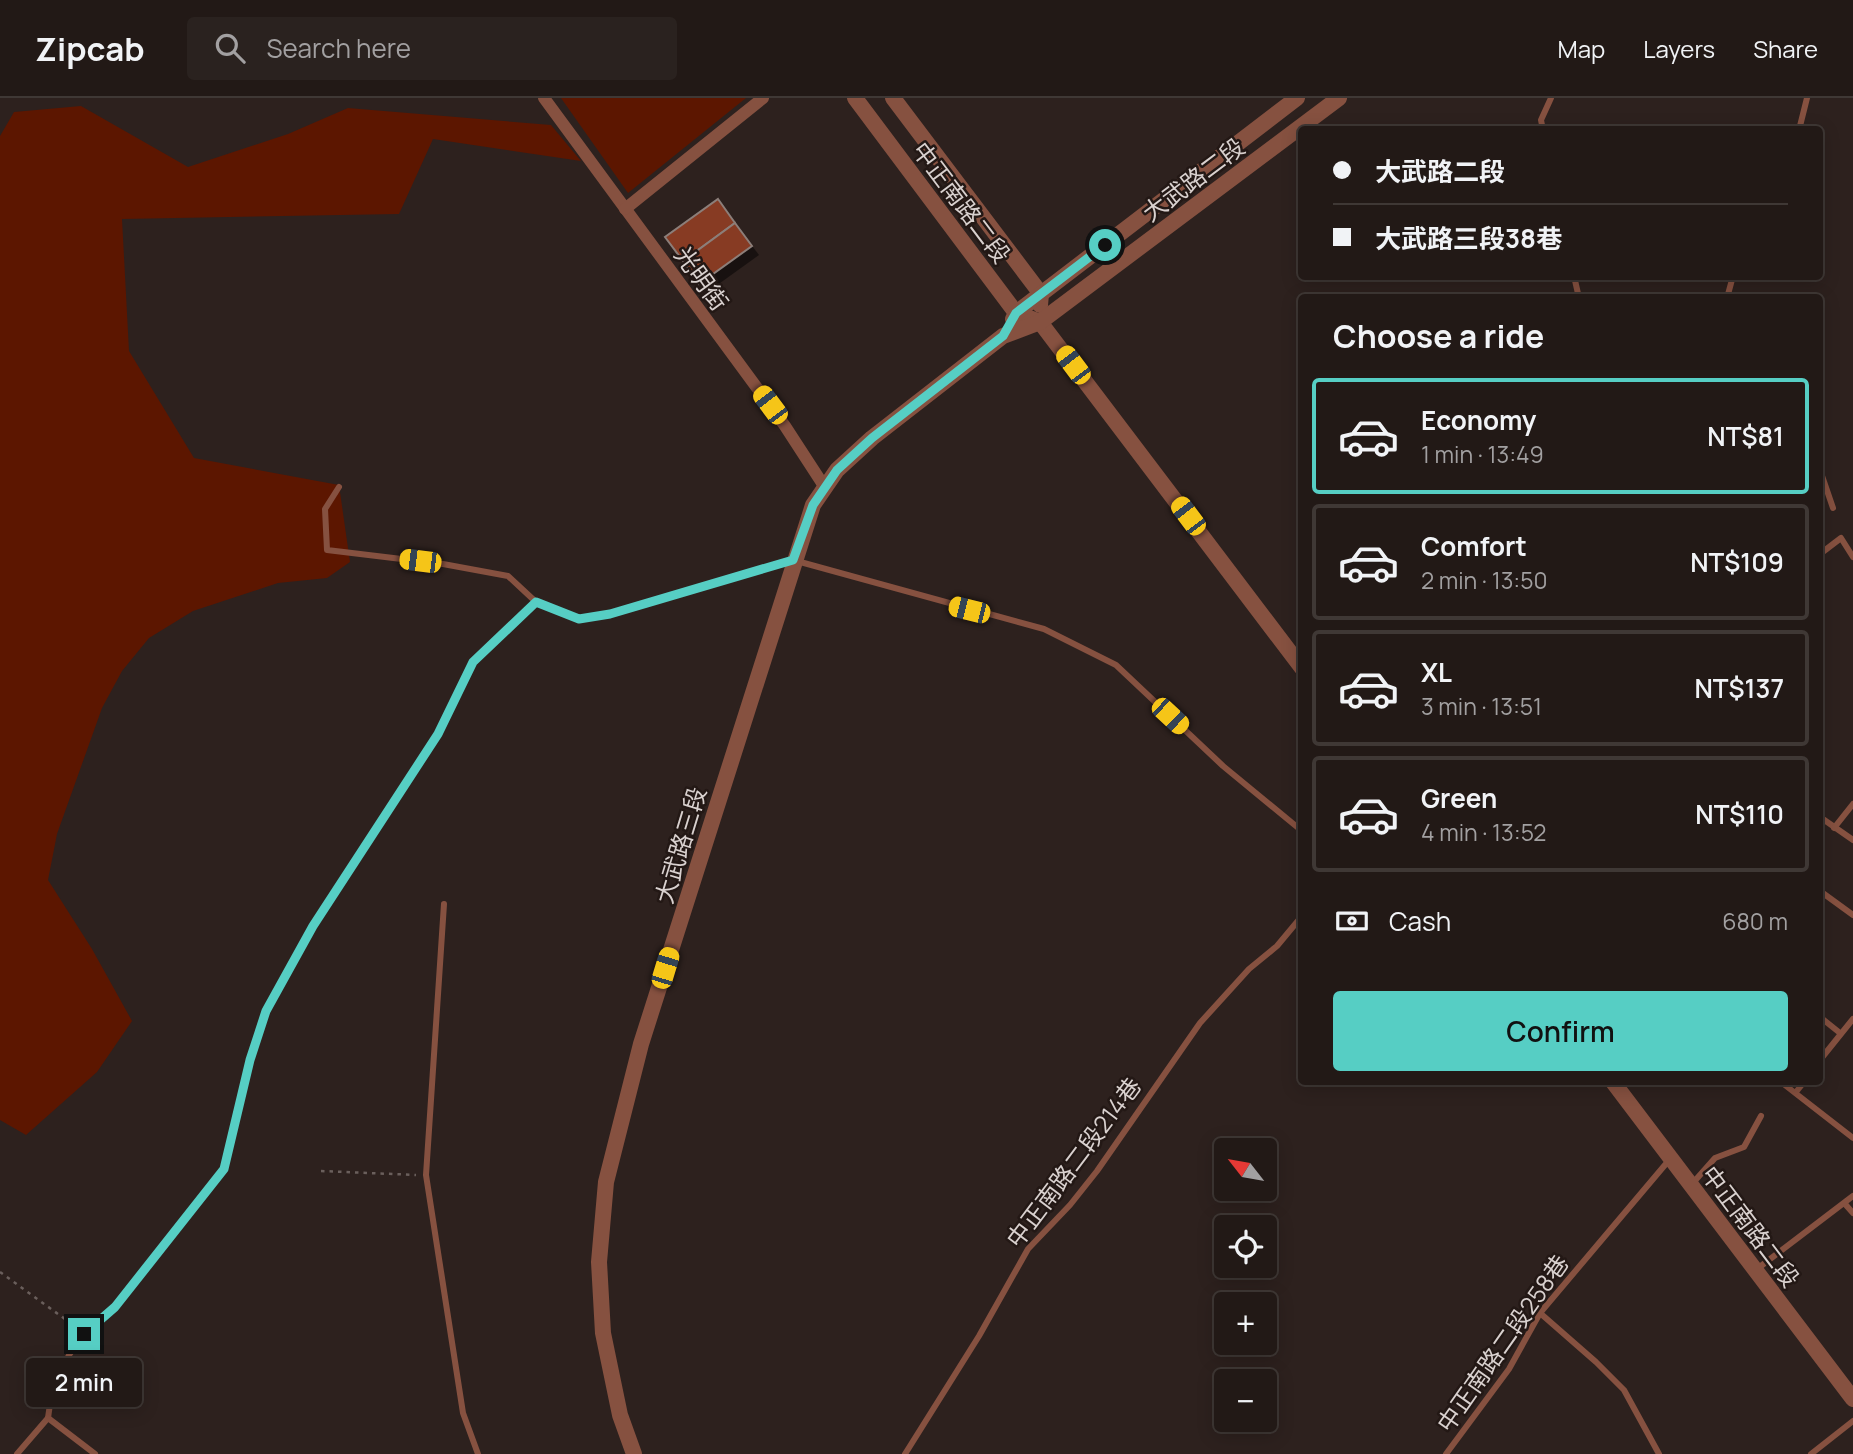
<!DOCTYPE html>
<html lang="en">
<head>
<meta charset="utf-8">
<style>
	:root { --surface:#221916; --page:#2a221f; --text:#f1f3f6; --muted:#a2a0a1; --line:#3f3835; --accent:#56cec4 }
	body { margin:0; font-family:Manrope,"Noto Sans TC",sans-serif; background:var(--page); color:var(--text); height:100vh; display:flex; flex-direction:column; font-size:26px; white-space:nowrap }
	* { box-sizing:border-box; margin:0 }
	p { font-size:23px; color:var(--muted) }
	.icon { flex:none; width:38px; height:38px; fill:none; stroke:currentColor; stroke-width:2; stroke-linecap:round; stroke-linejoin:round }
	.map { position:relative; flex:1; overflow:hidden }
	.sheet { position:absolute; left:1298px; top:196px; width:525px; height:791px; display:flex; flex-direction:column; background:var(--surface); border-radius:7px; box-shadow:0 4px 18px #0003,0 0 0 2px var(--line) }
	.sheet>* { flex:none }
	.top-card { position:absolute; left:1298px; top:28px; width:525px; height:154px; border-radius:7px; box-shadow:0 4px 18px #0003,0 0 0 2px var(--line); display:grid; align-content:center; height:154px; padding:0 35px; background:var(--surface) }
	.needle { width:46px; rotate:301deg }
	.fabs { position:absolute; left:1214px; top:1040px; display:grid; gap:14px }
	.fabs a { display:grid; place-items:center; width:63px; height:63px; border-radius:7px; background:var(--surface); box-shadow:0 4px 18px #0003,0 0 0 2px var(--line); font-size:35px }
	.end { position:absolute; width:32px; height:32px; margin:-16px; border:9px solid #56cec4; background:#111; box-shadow:0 0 0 4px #111 }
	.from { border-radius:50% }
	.bubble { position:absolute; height:49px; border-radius:7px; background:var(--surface); box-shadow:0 4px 18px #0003,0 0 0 2px var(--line); font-size:23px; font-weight:600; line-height:49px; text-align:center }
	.car { position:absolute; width:21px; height:42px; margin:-21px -10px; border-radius:9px; box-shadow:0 0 5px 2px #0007; background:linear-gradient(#f5c518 24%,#345 0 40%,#f5c518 0 76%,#345 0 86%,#f5c518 0) }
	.top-card b { display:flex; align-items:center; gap:24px; height:66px; font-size:26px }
	.top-card b+b { border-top:2px solid var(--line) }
	.top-card i { width:18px; height:18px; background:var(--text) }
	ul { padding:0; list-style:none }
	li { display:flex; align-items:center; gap:21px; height:116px; margin:0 14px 10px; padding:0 21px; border:4px solid var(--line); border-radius:7px }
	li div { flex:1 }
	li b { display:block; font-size:26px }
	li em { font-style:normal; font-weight:600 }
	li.active { border-color:var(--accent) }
	li>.icon { width:63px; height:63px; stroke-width:1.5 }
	h2 { padding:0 35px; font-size:32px; line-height:84px }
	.pay { display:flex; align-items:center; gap:18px; height:77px; padding:0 35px; font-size:26px }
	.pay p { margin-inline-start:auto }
	.primary-button { display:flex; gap:14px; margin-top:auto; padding:14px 35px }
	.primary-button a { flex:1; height:80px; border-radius:7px; background:var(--accent); color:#111; font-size:28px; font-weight:600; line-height:80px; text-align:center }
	header { display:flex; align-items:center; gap:42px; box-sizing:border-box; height:98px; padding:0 35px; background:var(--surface); border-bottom:2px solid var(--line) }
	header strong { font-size:33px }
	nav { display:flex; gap:38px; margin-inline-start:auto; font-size:24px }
	.search { width:490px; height:63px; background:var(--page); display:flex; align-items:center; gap:18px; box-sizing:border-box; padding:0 24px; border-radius:7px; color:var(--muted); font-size:26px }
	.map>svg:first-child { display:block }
</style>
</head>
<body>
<header>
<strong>Zipcab</strong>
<div class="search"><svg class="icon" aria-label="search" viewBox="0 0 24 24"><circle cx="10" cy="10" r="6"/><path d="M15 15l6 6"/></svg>Search here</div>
<nav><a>Map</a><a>Layers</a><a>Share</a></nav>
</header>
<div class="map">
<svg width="1853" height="1356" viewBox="0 0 1853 1356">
	<rect width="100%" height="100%" fill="#2d211e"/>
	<!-- green -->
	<g fill="#5c1600">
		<polygon points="561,0 746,0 628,95"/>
		<polygon points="81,8 188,69 288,36 348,10 551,27 581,63 433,41 399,116 122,121 129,253 194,360 339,387 350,464 327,480 278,485 193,513 149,540 122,573 102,610 57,736 48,782 92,851 132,923 97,974 26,1037 0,1022 0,38 14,14"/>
	</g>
	<!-- shadow -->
	<polygon fill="#0007" points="718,103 759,157 709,193 667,140"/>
	<!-- building -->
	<g fill="#873b23" stroke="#8c7e79" stroke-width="2">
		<polygon points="718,101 735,125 683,163 665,139"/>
		<polygon points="735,125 752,148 699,186 683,163"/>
	</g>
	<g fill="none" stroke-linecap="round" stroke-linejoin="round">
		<!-- path -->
		<g stroke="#6a5f5c" stroke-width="2.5" stroke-dasharray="3.5 5" stroke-linecap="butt">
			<polyline points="321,1073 416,1077"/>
			<polyline points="0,1174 76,1229"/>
		</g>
		<!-- service -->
		<g stroke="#865140" stroke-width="6">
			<polyline points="1543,32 1541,22 1551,0"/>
			<polyline points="1799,32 1807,0"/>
			<polyline points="1574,178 1579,200"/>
			<polyline points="1727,200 1733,178"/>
			<polyline points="1820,372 1833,410"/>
			<polyline points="339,389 325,411 327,452 443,466 508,478 536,504"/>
			<polyline points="1820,456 1841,440 1853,459"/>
			<polyline points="1820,719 1853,742"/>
			<polyline points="1834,730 1853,706"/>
			<polyline points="1820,793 1853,817"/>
			<polyline points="444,806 426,1077 463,1315 478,1356"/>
			<polyline points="1820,919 1840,935"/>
			<polyline points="1820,962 1853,921"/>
			<polyline points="1781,984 1853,1040"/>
			<polyline points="1796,994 1804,984"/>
			<polyline points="1692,1086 1715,1060 1744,1049 1761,1018"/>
			<polyline points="1845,1106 1853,1115"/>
			<polyline points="1757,1171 1853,1098"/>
			<polyline points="1540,1215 1596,1264 1624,1292 1659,1356"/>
			<polyline points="48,1320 52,1292 69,1257 84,1235 115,1209 224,1071 250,962 266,913 313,828 438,636 473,563 536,504 579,521 610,516 793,462 1044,531 1116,567 1223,668 1302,733"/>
			<polyline points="48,1320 95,1356"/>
			<polyline points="17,1356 48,1320"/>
			<polyline points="905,1356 979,1238 1028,1151 1070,1107 1097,1073 1200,925 1249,871 1277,848 1302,818"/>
			<polyline points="1446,1356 1509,1271 1540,1215 1670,1061"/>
			<polyline points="1811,1356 1853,1323"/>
		</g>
		<!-- minor -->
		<g stroke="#865140" stroke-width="12">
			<polyline points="544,0 785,328 824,388"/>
			<polyline points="625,111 763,0"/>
		</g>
		<!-- tertiary -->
		<g stroke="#865140" stroke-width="16">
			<polyline points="855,0 1016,215 1040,224 1302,570"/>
			<polyline points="893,0 1041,196 1040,207"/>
			<polyline points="1013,221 1016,215 1297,0"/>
			<polyline points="1613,984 1853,1301"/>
			<polyline points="634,1356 620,1317 603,1235 599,1164 606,1084 641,946 813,407 837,372 872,340 1003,238 1040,224 1339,0"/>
		</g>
	</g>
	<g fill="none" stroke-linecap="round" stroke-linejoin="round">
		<!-- route -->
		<polyline stroke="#56cec4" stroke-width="9" points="84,1236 115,1209 224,1071 250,962 266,913 313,828 438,636 473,564 536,504 579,521 610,516 793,462 813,407 837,372 872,340 1003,238 1016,215 1105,147"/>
	</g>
	<g text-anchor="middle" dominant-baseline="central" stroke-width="5" stroke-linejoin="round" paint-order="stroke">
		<!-- street labels -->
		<g font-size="24" fill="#d9d1cf" stroke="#231815">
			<text transform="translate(1193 81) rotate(-37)">大武路二段</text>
			<text transform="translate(962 104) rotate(53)">中正南路二段</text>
			<text transform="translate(702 180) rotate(54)">光明街</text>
			<text transform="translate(680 747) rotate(-73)">大武路三段</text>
			<text transform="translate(1073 1064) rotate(-53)">中正南路二段214巷</text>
			<text transform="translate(1751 1128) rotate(53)">中正南路二段</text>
			<text transform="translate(1502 1245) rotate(-55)">中正南路二段258巷</text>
		</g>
	</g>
</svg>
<div class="fabs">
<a><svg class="needle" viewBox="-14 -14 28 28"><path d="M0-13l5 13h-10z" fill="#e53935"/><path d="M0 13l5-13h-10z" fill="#a2a0a1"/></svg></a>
<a><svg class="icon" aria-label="locate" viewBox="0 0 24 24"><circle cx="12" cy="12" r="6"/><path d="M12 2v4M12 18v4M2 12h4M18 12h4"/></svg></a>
<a>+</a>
<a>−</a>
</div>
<i class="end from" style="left:1105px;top:147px"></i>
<i class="end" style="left:84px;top:1236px"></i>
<div class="bubble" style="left:26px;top:1260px;width:116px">2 min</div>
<i class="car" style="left:1073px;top:267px;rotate:323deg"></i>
<i class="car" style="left:770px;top:307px;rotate:323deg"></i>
<i class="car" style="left:1188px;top:418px;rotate:323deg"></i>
<i class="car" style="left:420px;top:463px;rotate:277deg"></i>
<i class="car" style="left:969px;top:512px;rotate:284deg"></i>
<i class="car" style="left:1170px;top:618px;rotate:133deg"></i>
<i class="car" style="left:665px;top:870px;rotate:17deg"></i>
<div class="top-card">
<b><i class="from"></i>大武路二段</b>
<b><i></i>大武路三段38巷</b>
</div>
<section class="sheet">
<h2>Choose a ride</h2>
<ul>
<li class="active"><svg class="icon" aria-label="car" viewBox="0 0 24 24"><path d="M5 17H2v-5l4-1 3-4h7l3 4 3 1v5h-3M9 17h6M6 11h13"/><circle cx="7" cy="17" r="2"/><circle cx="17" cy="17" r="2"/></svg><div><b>Economy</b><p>1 min · 13:49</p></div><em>NT$81</em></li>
<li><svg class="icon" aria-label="car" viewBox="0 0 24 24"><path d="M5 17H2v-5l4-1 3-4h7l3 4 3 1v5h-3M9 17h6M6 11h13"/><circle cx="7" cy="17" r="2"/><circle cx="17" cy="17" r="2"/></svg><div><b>Comfort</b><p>2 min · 13:50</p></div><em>NT$109</em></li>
<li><svg class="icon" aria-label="car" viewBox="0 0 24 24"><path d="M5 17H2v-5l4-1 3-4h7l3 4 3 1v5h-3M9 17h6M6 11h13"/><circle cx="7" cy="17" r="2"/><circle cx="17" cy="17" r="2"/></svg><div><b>XL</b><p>3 min · 13:51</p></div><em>NT$137</em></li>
<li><svg class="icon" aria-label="car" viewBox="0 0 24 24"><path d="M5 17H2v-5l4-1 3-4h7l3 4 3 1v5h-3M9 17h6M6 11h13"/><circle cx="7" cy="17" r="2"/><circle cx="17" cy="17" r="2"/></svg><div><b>Green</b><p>4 min · 13:52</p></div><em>NT$110</em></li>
</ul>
<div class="pay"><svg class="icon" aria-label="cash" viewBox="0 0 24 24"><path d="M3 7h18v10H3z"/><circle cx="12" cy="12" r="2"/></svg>Cash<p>680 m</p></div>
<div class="primary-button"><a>Confirm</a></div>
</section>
</div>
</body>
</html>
